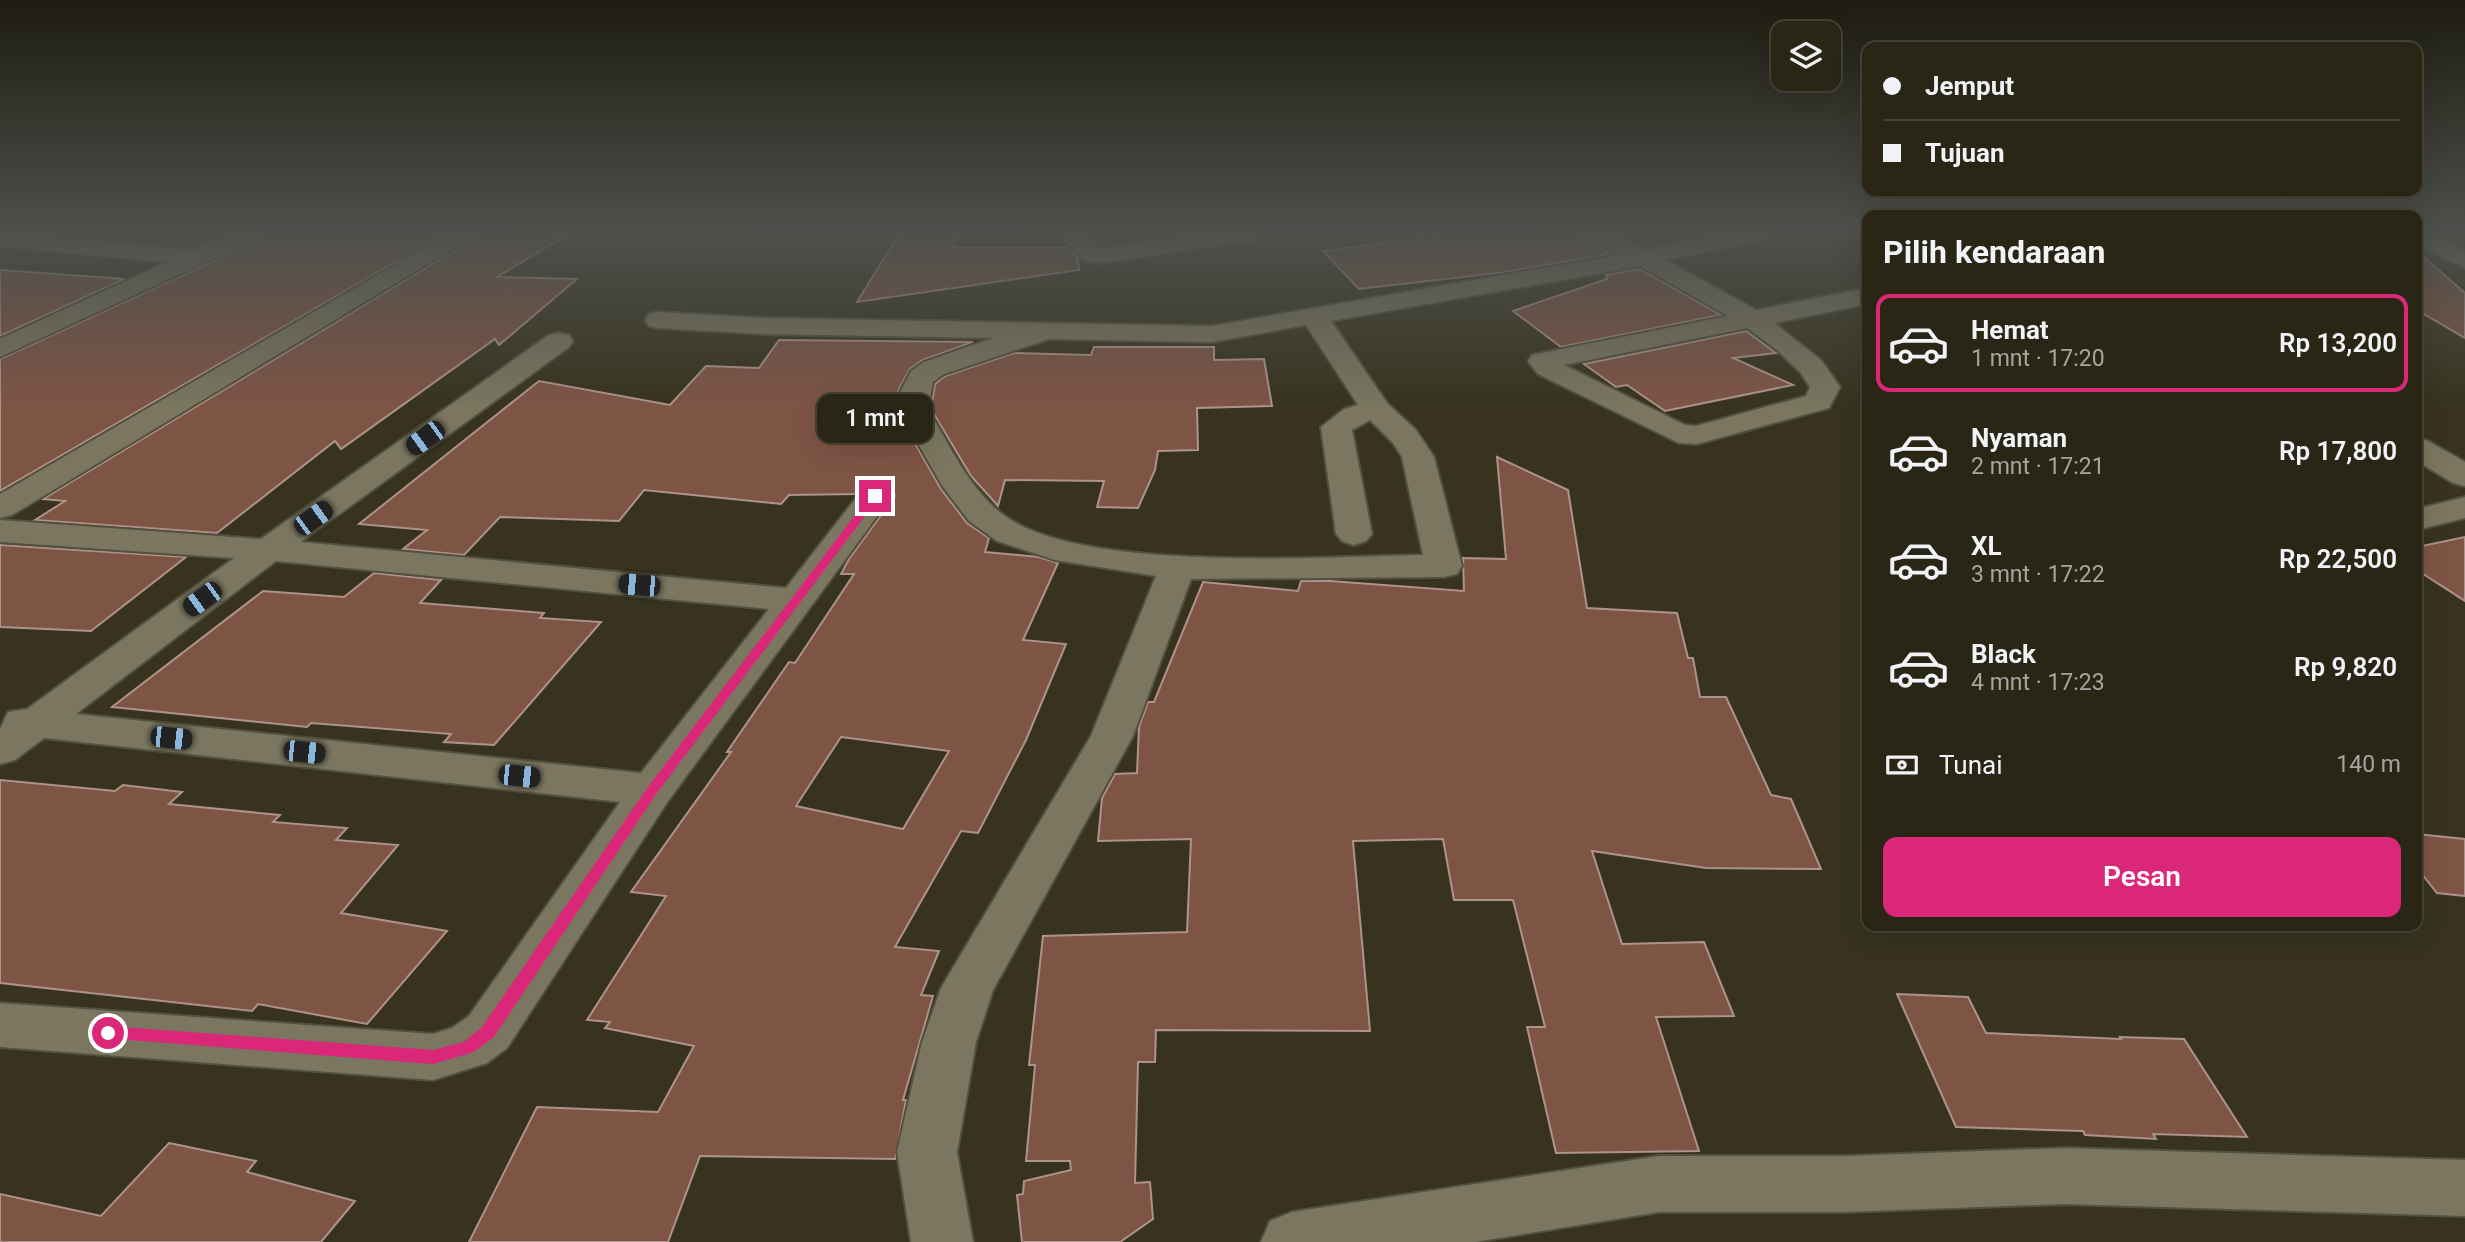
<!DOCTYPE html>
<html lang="id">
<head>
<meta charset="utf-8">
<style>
	:root { --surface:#292616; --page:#312e1f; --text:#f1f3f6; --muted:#a5a5a1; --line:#454335; --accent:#db2777 }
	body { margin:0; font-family:Roboto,sans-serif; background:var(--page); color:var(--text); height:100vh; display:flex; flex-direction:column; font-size:26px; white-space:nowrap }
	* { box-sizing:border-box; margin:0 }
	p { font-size:23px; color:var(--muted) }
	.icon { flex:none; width:38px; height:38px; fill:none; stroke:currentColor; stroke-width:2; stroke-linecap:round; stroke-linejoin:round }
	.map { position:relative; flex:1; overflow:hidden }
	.panel { position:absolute; left:1862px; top:210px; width:560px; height:721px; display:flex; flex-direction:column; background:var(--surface); border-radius:14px; box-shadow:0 7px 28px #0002,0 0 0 2px var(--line) }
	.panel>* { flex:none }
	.guide { position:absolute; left:1862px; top:42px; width:560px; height:154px; border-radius:14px; box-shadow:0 7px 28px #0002,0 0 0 2px var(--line); display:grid; align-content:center; height:154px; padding:0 21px; background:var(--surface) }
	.controls { position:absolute; left:1771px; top:21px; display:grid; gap:14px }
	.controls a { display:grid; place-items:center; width:70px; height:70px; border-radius:14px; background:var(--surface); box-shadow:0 7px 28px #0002,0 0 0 2px var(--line); font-size:35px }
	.end { position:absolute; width:32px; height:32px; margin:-16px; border:9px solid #db2777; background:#fff; box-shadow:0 0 0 4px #fff }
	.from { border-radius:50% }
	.bubble { position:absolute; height:49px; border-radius:14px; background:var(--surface); box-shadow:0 7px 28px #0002,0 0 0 2px var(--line); font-size:23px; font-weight:600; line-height:49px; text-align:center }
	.car { position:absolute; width:21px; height:42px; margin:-21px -10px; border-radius:9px; box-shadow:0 0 5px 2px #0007; background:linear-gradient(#222 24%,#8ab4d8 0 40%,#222 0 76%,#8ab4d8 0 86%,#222 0) }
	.guide b { display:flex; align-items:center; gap:24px; height:66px; font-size:26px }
	.guide b+b { border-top:2px solid var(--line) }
	.guide i { width:18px; height:18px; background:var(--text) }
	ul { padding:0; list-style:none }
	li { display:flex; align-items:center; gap:21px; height:98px; margin:0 14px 10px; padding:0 7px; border:4px solid transparent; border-radius:14px }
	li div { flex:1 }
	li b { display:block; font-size:26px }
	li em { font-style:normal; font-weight:600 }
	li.on { border-color:var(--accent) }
	li>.icon { width:63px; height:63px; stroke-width:1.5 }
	h2 { padding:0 21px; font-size:32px; line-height:84px }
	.pay { display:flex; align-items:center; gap:18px; height:77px; padding:0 21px; font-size:26px }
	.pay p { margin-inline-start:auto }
	.cta { display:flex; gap:14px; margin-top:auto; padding:14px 21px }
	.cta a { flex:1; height:80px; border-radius:14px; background:var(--accent); color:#fff; font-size:28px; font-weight:600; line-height:80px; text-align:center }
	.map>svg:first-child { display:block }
</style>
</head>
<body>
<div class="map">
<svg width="2465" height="1242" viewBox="0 0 2465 1242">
	<rect width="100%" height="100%" fill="#37331e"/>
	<!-- building -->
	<g fill="#7e5445" stroke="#ae938b" stroke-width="2" fill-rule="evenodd">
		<polygon points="263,234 444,234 0,491 0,359 259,240"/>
		<polygon points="482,234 569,234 497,277 577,279 499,345 495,339 341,449 335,441 217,533 35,520 65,501 43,499"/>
		<polygon points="899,234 958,234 952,247 1067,247 1078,258 1079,270 857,302"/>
		<polygon points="1455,234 1577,234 1610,254 1506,272 1359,289 1323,251"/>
		<polygon points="2417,251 2465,293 2465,338 2417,310"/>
		<polygon points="1640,269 1721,315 1561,347 1513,311 1607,279 1606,275"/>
		<polygon points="0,270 125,279 0,336"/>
		<polygon points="1746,331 1776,353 1733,358 1793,385 1665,411 1627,385 1616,387 1584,364"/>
		<path d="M779 340 973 342 923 360 910 369 899 389 896 410 941 489 967 523 989 538 985 552 1039 557 1058 563 1023 640 1066 644 1026 740 978 833 961 831 895 947 939 951 921 995 933 996 903 1100H906L895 1159 700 1156 668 1242H469L537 1107 658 1112 694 1046 605 1028 610 1022 587 1020 666 896 631 892 731 752H727L789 662 795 663 854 574H841L849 559 895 496 888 486 876 483 862 486 856 494 789 495 781 504 644 490 619 521 500 517 464 555 403 549 427 530 359 524 539 381 670 405 706 366 759 368ZM841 737 949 751 903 829 796 806Z"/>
		<polygon points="1094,347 1214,347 1214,360 1264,359 1272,406 1197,408 1198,450 1158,451 1155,470 1138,508 1097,507 1104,481 1005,480 998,506 971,476 931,409 935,384 945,376 1014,353 1091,355"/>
		<polygon points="1497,457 1568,490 1587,608 1677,613 1688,658 1693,658 1700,697 1726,697 1771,795 1791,799 1821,869 1706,868 1592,851 1622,944 1704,942 1734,1016 1656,1017 1699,1151 1556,1153 1527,1027 1545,1027 1513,900 1454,900 1443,839 1353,841 1370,1031 1156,1030 1155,1062 1138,1062 1135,1183 1150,1182 1153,1219 1120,1242 1022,1242 1017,1195 1023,1194 1024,1181 1071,1170 1070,1161 1026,1161 1035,1065 1029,1065 1043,936 1187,932 1191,839 1098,841 1102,798 1115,774 1137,773 1139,727 1148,702 1154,702 1203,582 1298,591 1301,581 1330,581 1464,591 1463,558 1506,559"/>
		<polygon points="2465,537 2465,601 2417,570 2417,547"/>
		<polygon points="0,545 186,557 91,631 0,627"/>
		<polygon points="374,573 441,580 420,603 544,613 540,618 601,622 494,745 444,742 451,734 311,723 307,727 112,707 263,591 344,597"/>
		<polygon points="0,780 115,791 123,785 182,792 169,804 280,815 273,822 347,828 336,840 398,845 341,913 447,931 367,1024 258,1004 252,1011 0,983"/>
		<polygon points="2417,834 2465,839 2465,896 2437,893 2417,868"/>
		<polygon points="1897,994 1968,997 1986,1033 2121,1039 2120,1037 2184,1039 2247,1137 2153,1134 2156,1139 2085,1135 2083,1131 1956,1127"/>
		<polygon points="169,1143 256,1161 247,1172 355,1201 321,1242 0,1242 0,1194 101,1216"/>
	</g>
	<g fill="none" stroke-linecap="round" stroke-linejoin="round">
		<!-- minor casing -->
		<g stroke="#53503e" stroke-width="4">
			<g id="minor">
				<polygon points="0,233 193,250 230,233 261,233 258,238 0,357 0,339 167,262 0,246"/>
				<polygon points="450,233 479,233 12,515 0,518 0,494"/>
				<polygon points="1057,233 1083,233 1100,249 1202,233 1264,233 1253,240 1100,263 1084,260"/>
				<path d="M1580 233H1611L1646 250 1725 233H1772L1769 238 1666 260 1756 310 1867 288V304L1774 323 1821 360 1840 387 1829 408 1697 444 1679 443 1538 374 1528 361 1532 355 1728 316 1640 266 1331 321 1387 403 1416 430 1434 457 1462 566 1457 574 1444 577 1191 579 1133 736 993 990 976 1042 957 1152 973 1242H911L897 1152 922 1042 941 988 1091 736 1156 576 1055 560 997 541 969 521 943 487 898 409 901 390 911 371 924 362 993 338 766 334 658 328 649 326 645 320 649 314 658 312 766 318 1212 326 1618 255ZM1306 325 1358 405 1344 409 1321 427 1336 534 1342 541 1354 545 1366 541 1372 534 1352 430 1370 420 1393 443 1402 457 1423 555C1325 556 1075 574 1001 513 968 487 949 444 928 409L933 382 944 374 1049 339 1212 342ZM1747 328 1777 350 1800 372 1810 387 1806 396 1696 426 1685 425 1564 365Z"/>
				<path d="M559 333 569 335 573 341 569 347 301 542 786 588 863 489 875 486 887 489 892 496 668 801 507 1048 487 1063 433 1080 0 1047V1003L433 1034 452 1028 469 1016 620 802 44 738 15 760 0 764V729L8 712 27 709 234 558 0 542V520L261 539 549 335ZM276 561 769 609 641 773 76 714Z"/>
				<polygon points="2417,438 2428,441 2465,462 2465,486 2453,483 2417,461"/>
				<polygon points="2465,497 2465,518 2417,530 2417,509"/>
				<polygon points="2064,1148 2465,1160 2465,1216 2064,1204 1846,1212 1659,1212 1475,1242 1261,1242 1270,1221 1292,1212 1659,1156 1846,1156"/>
			</g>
		</g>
		<!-- tertiary casing -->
		<g stroke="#53503e" stroke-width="4">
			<polygon id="tertiary" points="2417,233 2430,233 2465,251 2465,268 2417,245"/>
		</g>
		<!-- minor -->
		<use href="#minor" fill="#7a765f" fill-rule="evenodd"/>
		<!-- tertiary -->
		<use href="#tertiary" fill="#7a765f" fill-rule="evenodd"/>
	</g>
	<!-- sky -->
	<linearGradient id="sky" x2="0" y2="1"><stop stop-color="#1e1c10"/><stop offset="0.57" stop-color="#4d504c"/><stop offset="1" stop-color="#4d504c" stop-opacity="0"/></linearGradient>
	<rect width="2465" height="407" fill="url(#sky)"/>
	<!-- route -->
	<polygon fill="#db2777" points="871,494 880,496 657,793 494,1037 474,1052 433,1064 103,1038 103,1028 108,1026 433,1050 464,1042 482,1027 648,787"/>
</svg>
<div class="controls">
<a><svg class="icon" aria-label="layers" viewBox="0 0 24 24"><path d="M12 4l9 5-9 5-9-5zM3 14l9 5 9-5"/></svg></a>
</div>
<i class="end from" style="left:108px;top:1033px"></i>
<i class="end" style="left:875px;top:496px"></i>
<div class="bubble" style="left:817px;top:394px;width:116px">1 mnt</div>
<i class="car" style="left:425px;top:438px;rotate:234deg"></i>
<i class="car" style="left:313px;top:518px;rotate:54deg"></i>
<i class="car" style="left:639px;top:585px;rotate:275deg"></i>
<i class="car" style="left:202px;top:599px;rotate:234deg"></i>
<i class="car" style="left:171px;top:738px;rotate:96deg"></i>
<i class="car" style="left:304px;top:752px;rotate:96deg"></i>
<i class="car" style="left:519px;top:776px;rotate:96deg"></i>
<div class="guide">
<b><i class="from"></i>Jemput</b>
<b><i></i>Tujuan</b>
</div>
<section class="panel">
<h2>Pilih kendaraan</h2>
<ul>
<li class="on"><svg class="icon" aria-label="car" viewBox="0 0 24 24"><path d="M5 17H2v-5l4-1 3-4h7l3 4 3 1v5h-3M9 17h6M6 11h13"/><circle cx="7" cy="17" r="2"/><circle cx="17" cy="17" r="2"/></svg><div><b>Hemat</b><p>1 mnt · 17:20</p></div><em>Rp 13,200</em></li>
<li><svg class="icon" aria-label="car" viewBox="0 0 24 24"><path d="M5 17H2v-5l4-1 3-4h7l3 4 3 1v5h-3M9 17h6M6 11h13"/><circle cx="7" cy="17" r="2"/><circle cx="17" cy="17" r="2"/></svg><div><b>Nyaman</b><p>2 mnt · 17:21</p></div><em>Rp 17,800</em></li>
<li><svg class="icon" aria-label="car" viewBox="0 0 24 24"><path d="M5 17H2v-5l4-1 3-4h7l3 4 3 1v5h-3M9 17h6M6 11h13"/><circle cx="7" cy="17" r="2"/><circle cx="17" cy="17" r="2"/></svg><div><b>XL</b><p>3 mnt · 17:22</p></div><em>Rp 22,500</em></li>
<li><svg class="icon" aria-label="car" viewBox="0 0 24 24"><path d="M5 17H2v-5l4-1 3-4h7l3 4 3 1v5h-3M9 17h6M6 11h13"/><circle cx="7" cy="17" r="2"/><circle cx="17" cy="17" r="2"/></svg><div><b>Black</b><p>4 mnt · 17:23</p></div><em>Rp 9,820</em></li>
</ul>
<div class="pay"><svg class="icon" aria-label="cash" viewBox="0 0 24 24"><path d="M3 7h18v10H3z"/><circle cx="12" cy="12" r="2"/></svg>Tunai<p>140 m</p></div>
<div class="cta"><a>Pesan</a></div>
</section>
</div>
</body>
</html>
